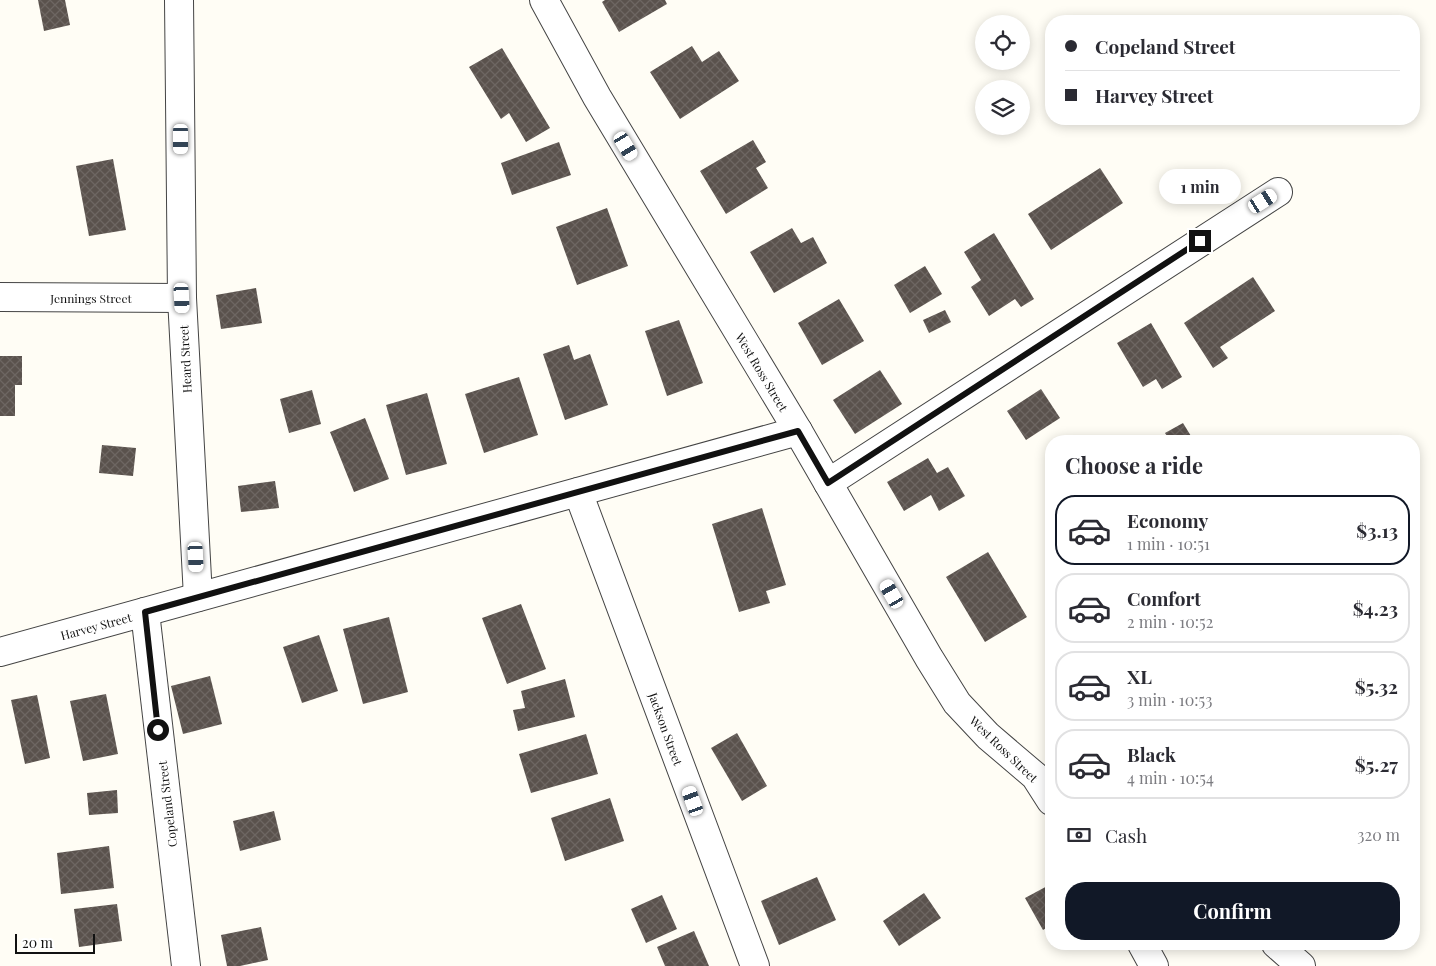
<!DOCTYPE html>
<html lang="en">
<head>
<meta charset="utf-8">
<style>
	:root { --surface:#fff; --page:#f2f2f3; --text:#2b2b33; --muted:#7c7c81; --line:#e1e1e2; --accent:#111827 }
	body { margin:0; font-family:"Playfair Display",serif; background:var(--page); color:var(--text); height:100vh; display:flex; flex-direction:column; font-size:19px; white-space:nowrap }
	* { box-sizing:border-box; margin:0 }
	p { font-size:16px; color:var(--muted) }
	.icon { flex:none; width:28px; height:28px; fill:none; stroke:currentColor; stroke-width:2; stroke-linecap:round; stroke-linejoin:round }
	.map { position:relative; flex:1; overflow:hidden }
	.drawer { position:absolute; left:1045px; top:435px; width:375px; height:515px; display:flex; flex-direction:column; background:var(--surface); border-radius:20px; box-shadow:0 2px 12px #0003 }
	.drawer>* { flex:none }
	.top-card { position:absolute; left:1045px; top:15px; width:375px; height:110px; border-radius:20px; box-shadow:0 2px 12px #0003; display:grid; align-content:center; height:110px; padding:0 20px; background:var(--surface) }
	.controls { position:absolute; left:975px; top:15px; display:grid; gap:10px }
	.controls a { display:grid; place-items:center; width:55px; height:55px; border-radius:50%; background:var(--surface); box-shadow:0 2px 12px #0003; font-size:25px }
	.scale { position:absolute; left:15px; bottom:12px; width:80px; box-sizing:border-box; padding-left:5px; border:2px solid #111; border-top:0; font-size:14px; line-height:18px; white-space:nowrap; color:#111; -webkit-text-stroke:4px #fff; paint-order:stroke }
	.end { position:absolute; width:22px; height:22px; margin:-11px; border:6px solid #111; background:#fff; box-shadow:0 0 0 2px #fff }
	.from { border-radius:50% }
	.bubble { position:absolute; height:35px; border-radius:18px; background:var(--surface); box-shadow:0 2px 12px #0003; font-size:16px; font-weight:700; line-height:35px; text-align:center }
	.car { position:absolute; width:15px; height:30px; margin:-15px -8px; border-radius:6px; box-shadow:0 0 4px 1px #0007; background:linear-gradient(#fff 24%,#345 0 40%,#fff 0 76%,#345 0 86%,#fff 0) }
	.top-card b { display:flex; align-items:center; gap:18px; height:48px; font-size:19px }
	.top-card b+b { border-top:1px solid var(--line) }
	.top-card i { width:12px; height:12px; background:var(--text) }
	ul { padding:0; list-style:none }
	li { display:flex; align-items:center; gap:15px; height:70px; margin:0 10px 8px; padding:0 10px; border:2px solid var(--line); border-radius:20px }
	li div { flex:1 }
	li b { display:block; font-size:19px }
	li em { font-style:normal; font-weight:700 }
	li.on { border-color:var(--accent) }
	li>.icon { width:45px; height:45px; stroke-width:1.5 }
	h2 { padding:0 20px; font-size:22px; line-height:60px }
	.pay { display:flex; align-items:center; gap:12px; height:55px; padding:0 20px; font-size:19px }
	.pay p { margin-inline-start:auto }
	.button { display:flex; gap:10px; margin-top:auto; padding:10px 20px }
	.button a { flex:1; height:58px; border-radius:20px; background:var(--accent); color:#fff; font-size:20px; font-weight:700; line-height:58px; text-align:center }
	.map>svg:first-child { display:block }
</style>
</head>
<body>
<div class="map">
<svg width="1436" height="966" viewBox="0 0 1436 966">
	<defs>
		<pattern id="building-cross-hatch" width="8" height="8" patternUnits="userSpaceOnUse" patternTransform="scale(1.25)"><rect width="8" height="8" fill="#5a524d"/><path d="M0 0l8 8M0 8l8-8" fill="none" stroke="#6d6662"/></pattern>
	</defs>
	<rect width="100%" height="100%" fill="#fffdf5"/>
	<!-- building -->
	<g fill="url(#building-cross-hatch)">
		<polygon points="38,0 65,0 70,25 44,31"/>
		<polygon points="605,0 665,0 667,4 619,32 602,2"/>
		<polygon points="692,46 702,62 719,51 739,81 680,119 650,72"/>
		<polygon points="502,48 550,128 526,142 509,113 501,119 469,67"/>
		<polygon points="753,140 766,162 756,168 768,188 726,214 700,171"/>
		<polygon points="559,142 571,175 512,195 501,163"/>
		<polygon points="113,159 126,230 89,236 76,166"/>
		<polygon points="1100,168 1123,203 1051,250 1028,214"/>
		<polygon points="607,208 628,266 577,285 556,227"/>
		<polygon points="792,228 801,243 813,237 827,263 774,293 750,252"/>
		<polygon points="994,233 1034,299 1021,307 1015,299 989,316 971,287 981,280 964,252"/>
		<polygon points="925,266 942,294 910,313 894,285"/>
		<polygon points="1253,277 1275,311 1220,347 1228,358 1213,368 1184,323"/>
		<polygon points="256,288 262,323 221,329 216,295"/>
		<polygon points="839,299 864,341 822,365 798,323"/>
		<polygon points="945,310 951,322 929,333 923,320"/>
		<polygon points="679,320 703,383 667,396 645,331"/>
		<polygon points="1151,323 1182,377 1162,389 1156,379 1143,387 1117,343"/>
		<polygon points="569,345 574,360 590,354 608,405 565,420 543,354"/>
		<polygon points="0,356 22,356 22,385 15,385 15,416 0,416"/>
		<polygon points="880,370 902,404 855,434 833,400"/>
		<polygon points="519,377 538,435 484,453 465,394"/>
		<polygon points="1041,389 1060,418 1026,440 1007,411"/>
		<polygon points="312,390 321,424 289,433 280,399"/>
		<polygon points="427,393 447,464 406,475 386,405"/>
		<polygon points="365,418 389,479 354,492 330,432"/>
		<polygon points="1183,423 1194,441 1170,441 1165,433"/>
		<polygon points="102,445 136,448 133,476 99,473"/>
		<polygon points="928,458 937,473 948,467 965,496 939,511 931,495 904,511 887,482"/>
		<polygon points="275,481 279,508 241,512 238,486"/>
		<polygon points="762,508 786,585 766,591 770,603 739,612 712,524"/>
		<polygon points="988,552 1027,617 985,642 946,577"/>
		<polygon points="521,604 546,669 507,684 482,618"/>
		<polygon points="389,617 408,692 363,704 343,629"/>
		<polygon points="319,635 338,691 302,703 283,647"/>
		<polygon points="210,676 222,724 183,734 171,686"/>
		<polygon points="565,679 575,717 518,731 513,710 525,708 521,691"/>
		<polygon points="106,694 118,754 83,761 70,701"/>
		<polygon points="37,695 50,758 25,764 11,700"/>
		<polygon points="737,733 767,786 742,801 711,748"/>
		<polygon points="586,734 598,774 531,793 519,754"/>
		<polygon points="117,790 118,813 89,815 87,793"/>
		<polygon points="610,798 624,841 565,861 551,818"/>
		<polygon points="274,811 281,840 240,851 233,821"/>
		<polygon points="109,846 114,888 61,894 57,853"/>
		<polygon points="817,877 836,920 779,945 761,901"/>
		<polygon points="1051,884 1051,925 1043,930 1025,898"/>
		<polygon points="924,893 941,918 899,946 883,921"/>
		<polygon points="662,895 677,929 646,943 631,909"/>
		<polygon points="117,904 122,941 79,947 74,909"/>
		<polygon points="261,927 268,960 240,966 227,966 221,935"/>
		<polygon points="694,931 709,966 665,966 657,947"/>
	</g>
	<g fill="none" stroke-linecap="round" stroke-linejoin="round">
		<!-- minor casing -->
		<g stroke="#444" stroke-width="30">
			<g id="minor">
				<polyline points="179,0 182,298 198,597"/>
				<polyline points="544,0 597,97 798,431 929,658 957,703 988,736 1035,776 1051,801"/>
				<polyline points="0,297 182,298"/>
				<polyline points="828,483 1278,192"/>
				<polyline points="578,492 755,966"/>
				<polyline points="145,612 186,966"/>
				<polyline points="0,652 798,431"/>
				<polyline points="1142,944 1154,966"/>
				<polyline points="1276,944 1301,966"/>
			</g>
		</g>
		<!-- minor -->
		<use href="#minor" stroke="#fff" stroke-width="28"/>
	</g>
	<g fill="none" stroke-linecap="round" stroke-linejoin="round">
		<!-- route -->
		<polyline stroke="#111" stroke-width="6" points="158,730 145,612 798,431 828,483 1200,241"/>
	</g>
	<g text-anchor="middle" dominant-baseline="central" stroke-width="5" stroke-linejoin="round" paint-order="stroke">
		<!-- street labels -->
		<g font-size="12" fill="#111" stroke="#fff">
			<text x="91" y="298">Jennings Street</text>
			<text transform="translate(185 359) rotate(-93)">Heard Street</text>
			<text transform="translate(762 372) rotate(59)">West Ross Street</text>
			<text transform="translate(96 626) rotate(-15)">Harvey Street</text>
			<text transform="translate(666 729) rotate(70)">Jackson Street</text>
			<text transform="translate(1004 749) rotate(44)">West Ross Street</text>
			<text transform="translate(167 804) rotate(-97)">Copeland Street</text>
		</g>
	</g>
</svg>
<div class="controls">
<a><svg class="icon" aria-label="locate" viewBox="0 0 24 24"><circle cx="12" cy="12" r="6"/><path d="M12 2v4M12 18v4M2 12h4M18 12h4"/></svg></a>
<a><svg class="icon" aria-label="layers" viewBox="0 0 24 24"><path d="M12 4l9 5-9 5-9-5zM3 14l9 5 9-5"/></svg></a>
</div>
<div class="scale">20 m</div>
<i class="end from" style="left:158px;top:730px"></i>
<i class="end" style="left:1200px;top:241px"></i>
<div class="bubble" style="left:1159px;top:169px;width:82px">1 min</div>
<i class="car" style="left:181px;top:139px;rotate:180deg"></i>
<i class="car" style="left:626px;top:146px;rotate:149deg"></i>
<i class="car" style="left:1263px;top:201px;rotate:58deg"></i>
<i class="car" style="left:182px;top:298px;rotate:177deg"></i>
<i class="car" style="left:196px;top:557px;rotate:177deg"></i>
<i class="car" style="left:892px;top:594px;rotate:330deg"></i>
<i class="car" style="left:693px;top:801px;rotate:340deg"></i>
<div class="top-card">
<b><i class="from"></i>Copeland Street</b>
<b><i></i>Harvey Street</b>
</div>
<section class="drawer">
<h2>Choose a ride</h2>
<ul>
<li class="on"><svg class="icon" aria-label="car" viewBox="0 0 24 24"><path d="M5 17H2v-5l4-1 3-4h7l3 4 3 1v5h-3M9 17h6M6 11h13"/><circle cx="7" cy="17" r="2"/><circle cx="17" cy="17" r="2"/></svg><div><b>Economy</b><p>1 min · 10:51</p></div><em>$3.13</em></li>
<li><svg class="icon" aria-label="car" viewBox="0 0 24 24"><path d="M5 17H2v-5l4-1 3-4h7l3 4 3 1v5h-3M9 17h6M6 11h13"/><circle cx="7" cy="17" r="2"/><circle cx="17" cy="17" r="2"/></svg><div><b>Comfort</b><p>2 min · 10:52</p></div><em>$4.23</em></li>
<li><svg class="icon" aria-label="car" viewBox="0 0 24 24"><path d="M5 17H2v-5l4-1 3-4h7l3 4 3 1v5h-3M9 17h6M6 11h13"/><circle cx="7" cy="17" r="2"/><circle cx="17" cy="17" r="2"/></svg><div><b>XL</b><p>3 min · 10:53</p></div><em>$5.32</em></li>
<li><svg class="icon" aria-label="car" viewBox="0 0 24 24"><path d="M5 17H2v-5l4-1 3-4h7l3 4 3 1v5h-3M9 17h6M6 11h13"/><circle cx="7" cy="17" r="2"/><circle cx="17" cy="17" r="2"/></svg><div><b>Black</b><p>4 min · 10:54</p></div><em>$5.27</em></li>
</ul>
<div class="pay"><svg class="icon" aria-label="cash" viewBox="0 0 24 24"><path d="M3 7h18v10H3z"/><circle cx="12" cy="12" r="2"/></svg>Cash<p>320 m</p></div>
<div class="button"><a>Confirm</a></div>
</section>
</div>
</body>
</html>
